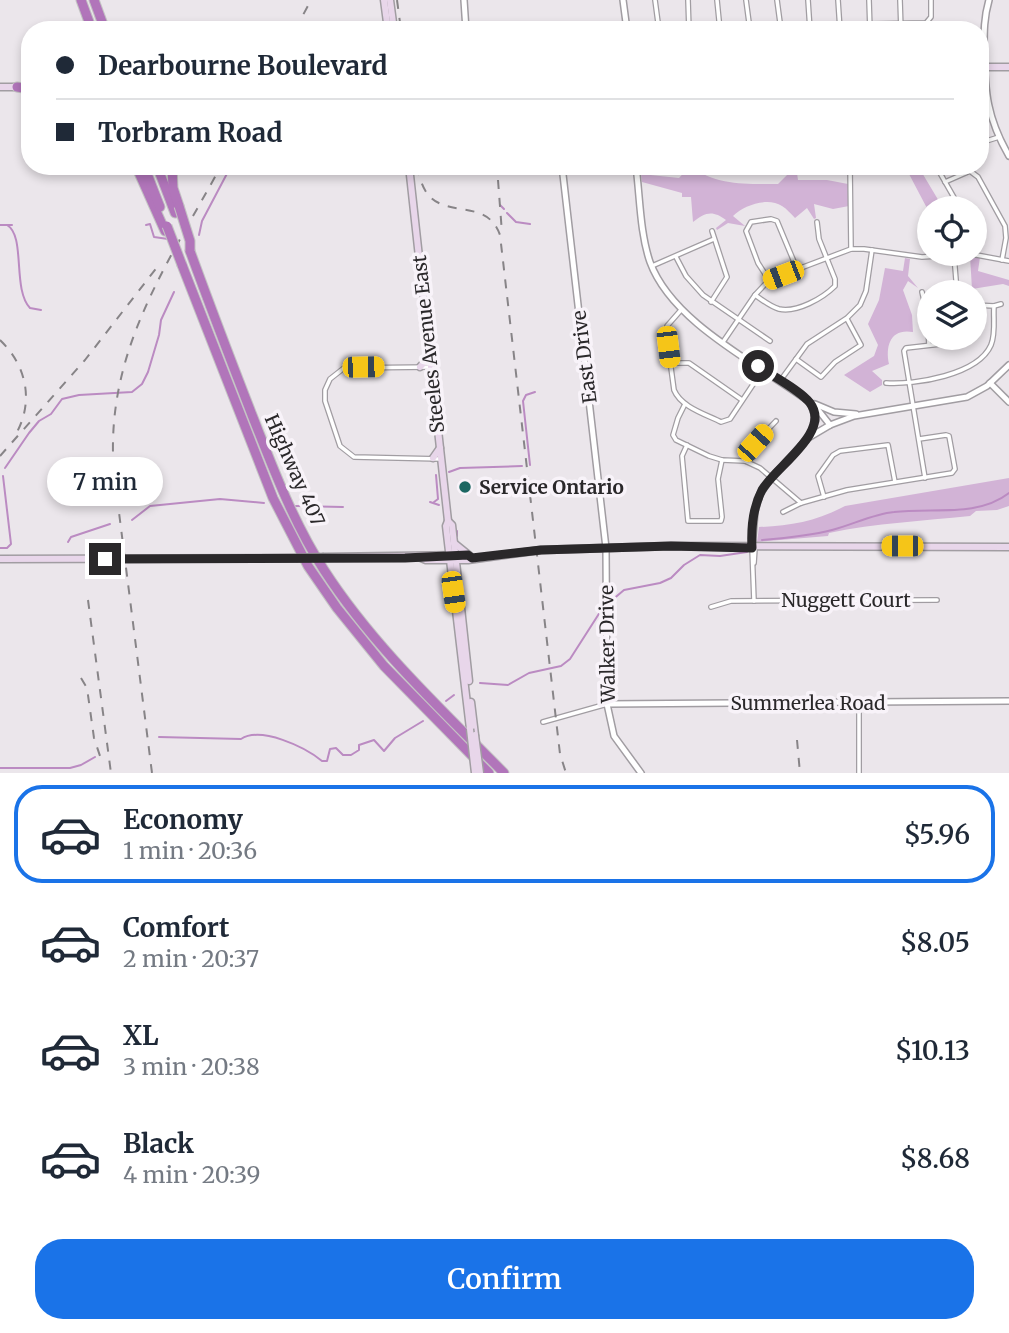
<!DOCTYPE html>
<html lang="en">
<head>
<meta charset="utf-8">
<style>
	:root { --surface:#fff; --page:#f6f6f7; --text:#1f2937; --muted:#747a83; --line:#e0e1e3; --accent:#1a73e8 }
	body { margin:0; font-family:Merriweather,serif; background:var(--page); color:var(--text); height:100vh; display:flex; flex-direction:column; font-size:26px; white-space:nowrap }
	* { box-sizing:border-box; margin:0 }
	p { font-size:23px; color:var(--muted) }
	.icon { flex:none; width:38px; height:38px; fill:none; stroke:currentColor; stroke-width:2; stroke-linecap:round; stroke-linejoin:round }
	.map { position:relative; height:773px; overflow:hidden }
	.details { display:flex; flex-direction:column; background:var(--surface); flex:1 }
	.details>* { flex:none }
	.banner { position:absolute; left:21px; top:21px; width:968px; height:154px; border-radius:28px; box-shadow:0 4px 10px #0003; display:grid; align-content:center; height:154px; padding:0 35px; background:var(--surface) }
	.buttons { position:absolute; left:917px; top:196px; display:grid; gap:14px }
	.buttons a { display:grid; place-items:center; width:70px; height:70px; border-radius:50%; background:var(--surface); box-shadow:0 4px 10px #0003; font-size:35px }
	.end { position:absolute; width:32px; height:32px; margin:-16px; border:9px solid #2a282a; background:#fff; box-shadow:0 0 0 4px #fff }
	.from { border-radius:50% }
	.bubble { position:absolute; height:49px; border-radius:24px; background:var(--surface); box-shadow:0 4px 10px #0003; font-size:23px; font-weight:600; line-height:49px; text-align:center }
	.car { position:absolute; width:21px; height:42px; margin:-21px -10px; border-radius:9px; box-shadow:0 0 5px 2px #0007; background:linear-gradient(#f5c518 24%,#345 0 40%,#f5c518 0 76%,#345 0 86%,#f5c518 0) }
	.banner b { display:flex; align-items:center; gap:24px; height:66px; font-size:26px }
	.banner b+b { border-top:2px solid var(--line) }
	.banner i { width:18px; height:18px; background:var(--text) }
	ul { padding:12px 0 0; list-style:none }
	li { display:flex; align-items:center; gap:21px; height:98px; margin:0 14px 10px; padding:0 21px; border:4px solid transparent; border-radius:28px }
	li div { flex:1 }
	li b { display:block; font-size:26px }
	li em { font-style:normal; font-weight:600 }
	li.selected { border-color:var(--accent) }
	li>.icon { width:63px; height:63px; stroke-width:1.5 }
	.action { display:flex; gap:14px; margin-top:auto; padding:14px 35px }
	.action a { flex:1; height:80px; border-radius:28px; background:var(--accent); color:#fff; font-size:28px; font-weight:600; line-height:80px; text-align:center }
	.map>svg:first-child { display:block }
</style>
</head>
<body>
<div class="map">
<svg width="1009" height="773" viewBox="0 0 1009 773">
	<rect width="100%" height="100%" fill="#ebe6eb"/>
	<!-- green -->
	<g fill="#d2b3d6">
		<path d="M690 166C716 186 747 184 778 184L789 173V166H796L798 180H827L848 184 849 206 833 209 814 204 816 218 814 219 807 208 795 218C791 214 787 209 782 206 768 197 744 205 733 216L745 226 728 223 717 230 716 228 726 220C713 210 705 212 693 222L691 197H682V193L642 182 641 174 679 178Z"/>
		<polygon points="907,166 918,166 943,208 929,208 929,212 909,174"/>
		<polygon points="970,256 980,257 978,271 1009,280 1009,286 1003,284 972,289"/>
		<path d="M905 258 910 259 908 276 918 288 908 281 903 290 912 315 913 332C891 328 885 345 889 364L872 371 882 380V385L870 392 844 375 874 356 878 345 868 324 879 300 885 268 903 271Z"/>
		<path d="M1009 478V506L997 510 976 511 970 516C923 521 876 523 829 533L828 536 757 542 759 527C790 526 817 521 845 506Z"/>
	</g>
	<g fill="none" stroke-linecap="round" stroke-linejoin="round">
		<!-- stream -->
		<g stroke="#bb8bc2" stroke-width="2">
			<polyline points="493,166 493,167"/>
			<polyline points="500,205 504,209"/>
			<polyline points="507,213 516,222 530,224"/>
			<polyline points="0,225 12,225"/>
			<path d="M7 225C26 236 12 289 30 308L41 310"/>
			<polyline points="146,225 150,224 154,237 168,239"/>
			<polyline points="199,235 202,221 231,166"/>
			<polyline points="530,465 523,401 526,395 535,392"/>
			<polyline points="5,468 29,433 39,421 51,414 62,399 79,395 132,392 142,384 148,372 159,335 161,320 174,292"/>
			<polyline points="449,472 460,468 522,466"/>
			<polyline points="430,502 439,505"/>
			<polyline points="434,502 438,499 436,475"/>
			<polyline points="296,506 343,507"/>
			<polyline points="132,520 150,506 220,499 264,503"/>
			<polyline points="457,531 457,536"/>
			<path d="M762 540C786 538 809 536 832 530 852 525 873 514 894 512 931 507 977 518 1009 493"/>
			<polyline points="68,542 71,537 110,524"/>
			<polyline points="0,548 7,548 11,544 3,476"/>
			<polyline points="611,601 624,590 660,583 671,578 684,565 700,555 720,556 747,552"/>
			<polyline points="480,683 508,685 529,673 561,666 570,659 602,609"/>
			<polyline points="446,701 454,695"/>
			<path d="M159 737 241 739C261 726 305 747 322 761H327L330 749 336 748 343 755H351L359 750V745L374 740 384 751 395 738 423 721"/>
			<polyline points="0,768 70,768 81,765 95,757"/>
		</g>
		<!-- minor casing -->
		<g stroke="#a19da2" stroke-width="6">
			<g id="minor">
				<polyline points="655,0 659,30"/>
				<polyline points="688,0 689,30"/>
				<polyline points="717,0 720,30"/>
				<polyline points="746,0 750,30"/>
				<polyline points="777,0 781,30"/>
				<polyline points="808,0 810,30"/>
				<polyline points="838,0 840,30"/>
				<polyline points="869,0 870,30"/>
				<polyline points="900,0 901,30"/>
				<polyline points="870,24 926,23 931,17 931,0"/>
				<polyline points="980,111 988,110"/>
				<polyline points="980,143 999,137"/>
				<path d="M727 166C740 169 758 172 771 166"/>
				<polyline points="850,166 851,249"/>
				<polyline points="888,166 890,171"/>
				<polyline points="936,166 960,208"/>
				<polyline points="945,182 970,171 978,177 1005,226 1006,238 1002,260"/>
				<polyline points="954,255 957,292"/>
				<polyline points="676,257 686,276 703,295 770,341"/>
				<polyline points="652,266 714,239"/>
				<polyline points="769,280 758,263 746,231 751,222 771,219 777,221 797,269"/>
				<polyline points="922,292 927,313 929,345"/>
				<path d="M755 295C762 300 771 307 779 309 797 313 823 298 835 286V279L819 239 817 222"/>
				<polyline points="711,302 727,277 712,231"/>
				<polyline points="994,306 1001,304"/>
				<path d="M681 310 667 326 666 331 674 390C681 407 705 414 721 422L730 419 762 371"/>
				<polyline points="723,342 755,295 769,280 851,249 864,249 922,257 971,254 1009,261"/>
				<polyline points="796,359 821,377 835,362 861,345 847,319"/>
				<polyline points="670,363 689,363 742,400"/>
				<polyline points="431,367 344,368 330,379 325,390 325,401 340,446 354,457 441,459"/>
				<polyline points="780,381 807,344 847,318 860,305 866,291 872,250"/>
				<path d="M886 383C915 385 978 375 991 345 996 333 993 318 994 306L975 305"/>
				<polyline points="685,404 678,418 673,435 676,440 709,456 722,460 745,461 760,468 801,503"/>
				<polyline points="687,445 682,456 688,521 721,521 722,517 718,479 722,460"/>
				<polyline points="745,461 755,443 776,421"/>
				<polyline points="925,478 904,351 906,348 941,344 951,338"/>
				<polyline points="824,497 818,476 833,455 840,451 888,445 895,482"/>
				<polyline points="783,512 801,503 847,490 952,473 955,469 949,436 946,435 919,439"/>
				<polyline points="752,548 754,601"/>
				<polyline points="754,563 755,548"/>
				<polyline points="711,607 731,601 937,600"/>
				<polyline points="859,703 859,773"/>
				<polyline points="543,722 607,704"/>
			</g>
		</g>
		<!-- tertiary casing -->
		<g stroke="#a19da2" stroke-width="8">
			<g id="tertiary">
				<polyline points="464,0 466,30"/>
				<polyline points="623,0 627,30"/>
				<path d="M989 0C984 17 984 32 984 50 985 92 987 118 1009 156"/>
				<polyline points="562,166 606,548 607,704 614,736 641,773"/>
				<path d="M636 166C640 198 640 233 650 262 673 325 763 366 815 406L830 425"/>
				<polyline points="990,383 1009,402"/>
				<polyline points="815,404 834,412 856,414"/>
				<polyline points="809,437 816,420 811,404"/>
				<polyline points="752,548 755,511 760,494 772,477 808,438 830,425 854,416 967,397 987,386 1009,365"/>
				<polyline points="607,704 1009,701"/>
			</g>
		</g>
		<!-- secondary casing -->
		<g stroke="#a19da2" stroke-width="9">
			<g id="secondary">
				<polyline points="384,0 388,30"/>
				<polyline points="390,0 394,30"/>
				<polyline points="980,67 1009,67"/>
				<polyline points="0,87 21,87"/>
				<polyline points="409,166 448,521 446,526 470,729"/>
				<polyline points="420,367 430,356"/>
				<polyline points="433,458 440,448"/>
				<polyline points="448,521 452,525 469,681"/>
				<polyline points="454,543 470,556"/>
				<polyline points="324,557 468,555"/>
				<polyline points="419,557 426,560 468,560 541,550 671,546 1009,547"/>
				<polyline points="0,559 296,558"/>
				<polyline points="471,702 475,735"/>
			</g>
		</g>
		<!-- motorway casing -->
		<g stroke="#c3c3c3" stroke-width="11">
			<g id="motorway">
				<polyline points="81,0 92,30"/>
				<polyline points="94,0 105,30"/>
				<polyline points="17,87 30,89"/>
				<polyline points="136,166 165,231"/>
				<polyline points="144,166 160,207"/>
				<polyline points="157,166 175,213"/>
				<polyline points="172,166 173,188 179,206"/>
				<path d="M190 251C210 306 231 361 252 415 273 468 293 522 324 570 373 646 441 709 504 773"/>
				<polyline points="182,265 273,498 308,566 337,608 384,666 489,773"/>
			</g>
		</g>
		<!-- minor -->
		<use href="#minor" stroke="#fff" stroke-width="3.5"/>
		<!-- tertiary -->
		<use href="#tertiary" stroke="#fff" stroke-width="5"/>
		<!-- secondary -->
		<use href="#secondary" stroke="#e8d6ea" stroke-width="6"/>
		<!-- motorway -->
		<use href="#motorway" stroke="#b175ba" stroke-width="9"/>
		<!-- rail -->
		<g stroke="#878487" stroke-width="2" stroke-dasharray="9 9" stroke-linecap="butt">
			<polyline points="397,0 401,30"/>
			<polyline points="295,30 311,0"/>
			<path d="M418 166C425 232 484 189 500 235L560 754 566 773"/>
			<polyline points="498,180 502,233"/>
			<path d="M0 340C26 365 34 400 17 432"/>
			<polyline points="0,456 85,360 158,266"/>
			<polyline points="88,600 111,773"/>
			<polyline points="81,678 87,688 94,738 102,762"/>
			<polyline points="797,740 800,773"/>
			<path d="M152 773 114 473C104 353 166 267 221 166"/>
		</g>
		<!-- secondary-bridge casing -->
		<g stroke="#a19da2" stroke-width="9" stroke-linecap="butt">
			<g id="secondary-bridge">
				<polyline points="296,558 324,557"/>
				<polyline points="470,729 475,773"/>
				<polyline points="475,735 480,773"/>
			</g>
		</g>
		<!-- motorway-bridge casing -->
		<g stroke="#c3c3c3" stroke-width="11" stroke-linecap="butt">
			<g id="motorway-bridge">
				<polyline points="179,206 190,241 190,251"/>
				<polyline points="167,226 182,265"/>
			</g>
		</g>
		<!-- secondary-bridge -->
		<use href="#secondary-bridge" stroke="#e8d6ea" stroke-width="6"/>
		<!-- motorway-bridge -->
		<use href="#motorway-bridge" stroke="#b175ba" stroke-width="9"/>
	</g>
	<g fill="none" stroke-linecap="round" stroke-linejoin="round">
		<!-- route -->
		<path stroke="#2a282a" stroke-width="9" d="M105 559 405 558 468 555 472 558 541 550 671 546 752 548C751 529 753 507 762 490 775 467 832 432 810 403 800 390 772 376 758 366"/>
	</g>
	<!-- markers -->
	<circle fill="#1c6762" stroke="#f8f3f9" stroke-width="2.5" cx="465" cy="487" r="7"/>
	<g text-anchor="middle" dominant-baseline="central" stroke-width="7" stroke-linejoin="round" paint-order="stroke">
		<!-- street labels -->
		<g font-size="19" fill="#2a282a" stroke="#f8f3f9">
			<text transform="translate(428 344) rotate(-96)">Steeles Avenue East</text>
			<text transform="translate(584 357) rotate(-97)">East Drive</text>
			<text transform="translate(295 470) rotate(66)">Highway 407</text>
			<text x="846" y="600">Nuggett Court</text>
			<text transform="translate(607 644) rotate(-91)">Walker Drive</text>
			<text x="808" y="703">Summerlea Road</text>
		</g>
		<!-- poi labels -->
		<g font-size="19" font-weight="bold" fill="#2a282a" stroke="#f8f3f9" text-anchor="start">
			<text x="479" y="487">Service Ontario</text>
		</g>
	</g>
</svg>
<div class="buttons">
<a><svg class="icon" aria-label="locate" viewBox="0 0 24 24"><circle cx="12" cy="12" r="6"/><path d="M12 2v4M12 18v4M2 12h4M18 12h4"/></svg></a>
<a><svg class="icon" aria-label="layers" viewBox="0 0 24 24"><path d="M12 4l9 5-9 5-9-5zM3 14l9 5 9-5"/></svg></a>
</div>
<i class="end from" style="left:758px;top:366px"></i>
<i class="end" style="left:105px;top:559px"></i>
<div class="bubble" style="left:47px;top:457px;width:116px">7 min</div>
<i class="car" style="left:783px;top:275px;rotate:249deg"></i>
<i class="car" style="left:668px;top:347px;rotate:173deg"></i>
<i class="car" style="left:363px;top:367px;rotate:89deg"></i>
<i class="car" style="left:755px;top:443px;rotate:42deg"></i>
<i class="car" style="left:902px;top:546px;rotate:270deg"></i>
<i class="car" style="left:453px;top:592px;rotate:172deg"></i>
<div class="banner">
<b><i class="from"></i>Dearbourne Boulevard</b>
<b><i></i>Torbram Road</b>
</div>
</div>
<section class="details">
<ul>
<li class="selected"><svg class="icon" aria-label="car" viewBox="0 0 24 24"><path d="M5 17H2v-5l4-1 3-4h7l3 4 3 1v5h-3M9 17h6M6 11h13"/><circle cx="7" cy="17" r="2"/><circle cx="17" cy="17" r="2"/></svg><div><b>Economy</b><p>1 min · 20:36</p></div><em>$5.96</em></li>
<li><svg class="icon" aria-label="car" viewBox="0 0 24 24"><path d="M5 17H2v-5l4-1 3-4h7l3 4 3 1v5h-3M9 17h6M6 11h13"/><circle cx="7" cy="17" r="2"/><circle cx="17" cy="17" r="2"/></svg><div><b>Comfort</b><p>2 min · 20:37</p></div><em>$8.05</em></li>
<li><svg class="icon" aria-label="car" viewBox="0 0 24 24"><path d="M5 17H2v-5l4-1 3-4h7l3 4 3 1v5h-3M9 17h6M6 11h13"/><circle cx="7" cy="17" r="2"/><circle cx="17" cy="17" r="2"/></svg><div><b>XL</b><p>3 min · 20:38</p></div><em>$10.13</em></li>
<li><svg class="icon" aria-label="car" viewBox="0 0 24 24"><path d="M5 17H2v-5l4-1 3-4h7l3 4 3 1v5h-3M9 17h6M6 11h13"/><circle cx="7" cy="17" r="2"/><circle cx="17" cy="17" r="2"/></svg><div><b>Black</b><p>4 min · 20:39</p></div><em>$8.68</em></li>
</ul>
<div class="action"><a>Confirm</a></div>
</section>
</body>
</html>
